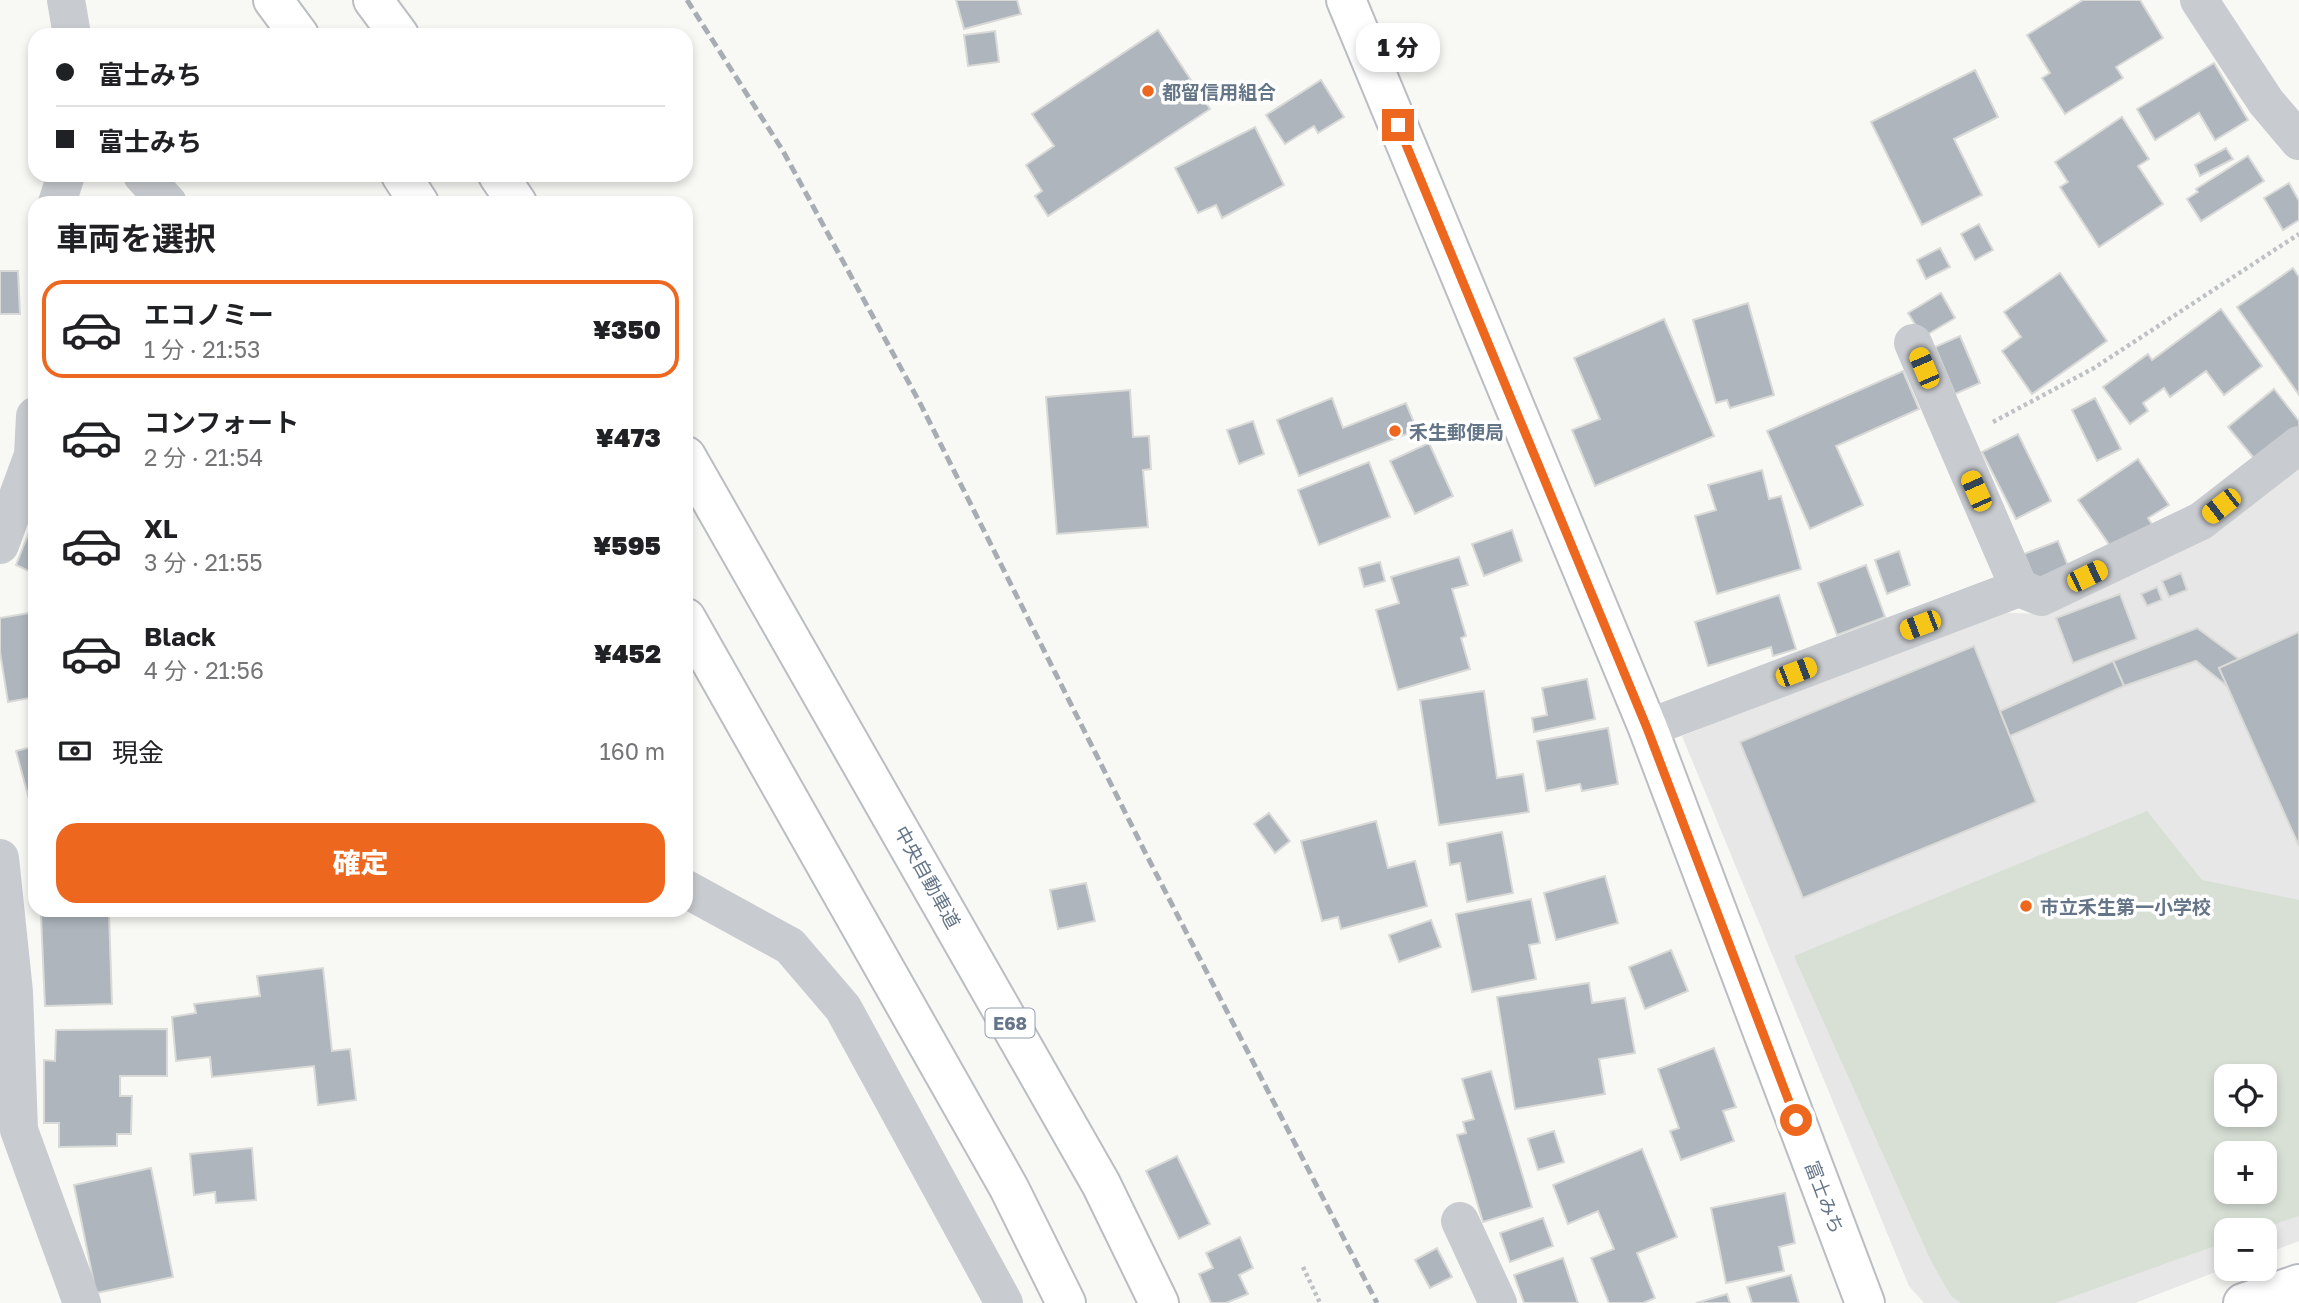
<!DOCTYPE html>
<html lang="ja">
<head>
<meta charset="utf-8">
<style>
	:root { --surface:#fff; --page:#f2f2f2; --text:#202124; --muted:#757577; --line:#e0e0e0; --accent:#ee671f }
	body { margin:0; font-family:"Golos Text","Noto Sans JP",sans-serif; background:var(--page); color:var(--text); height:100vh; display:flex; flex-direction:column; font-size:26px; white-space:nowrap }
	* { box-sizing:border-box; margin:0 }
	p { font-size:23px; color:var(--muted) }
	.icon { flex:none; width:38px; height:38px; fill:none; stroke:currentColor; stroke-width:2; stroke-linecap:round; stroke-linejoin:round }
	.map { position:relative; flex:1; overflow:hidden }
	.details { position:absolute; left:28px; top:196px; width:665px; height:721px; display:flex; flex-direction:column; background:var(--surface); border-radius:21px; box-shadow:0 4px 10px #0003 }
	.details>* { flex:none }
	.hud { position:absolute; left:28px; top:28px; width:665px; height:154px; border-radius:21px; box-shadow:0 4px 10px #0003; display:grid; align-content:center; height:154px; padding:0 28px; background:var(--surface) }
	.buttons { position:absolute; left:2214px; top:1064px; display:grid; gap:14px }
	.buttons a { display:grid; place-items:center; width:63px; height:63px; border-radius:14px; background:var(--surface); box-shadow:0 4px 10px #0003; font-size:35px }
	.end { position:absolute; width:32px; height:32px; margin:-16px; border:9px solid #ee671f; background:#fff; box-shadow:0 0 0 4px #fff }
	.from { border-radius:50% }
	.bubble { position:absolute; height:49px; border-radius:21px; background:var(--surface); box-shadow:0 4px 10px #0003; font-size:23px; font-weight:800; line-height:49px; text-align:center }
	.car { position:absolute; width:21px; height:42px; margin:-21px -10px; border-radius:9px; box-shadow:0 0 5px 2px #0007; background:linear-gradient(#f5c518 24%,#345 0 40%,#f5c518 0 76%,#345 0 86%,#f5c518 0) }
	.hud b { display:flex; align-items:center; gap:24px; height:66px; font-size:26px }
	.hud b+b { border-top:2px solid var(--line) }
	.hud i { width:18px; height:18px; background:var(--text) }
	ul { padding:0; list-style:none }
	li { display:flex; align-items:center; gap:21px; height:98px; margin:0 14px 10px; padding:0 14px; border:4px solid transparent; border-radius:21px }
	li div { flex:1 }
	li b { display:block; font-size:26px }
	li em { font-style:normal; font-weight:800 }
	li.active { border-color:var(--accent) }
	li>.icon { width:63px; height:63px; stroke-width:1.5 }
	h2 { padding:0 28px; font-size:32px; line-height:84px }
	.pay { display:flex; align-items:center; gap:18px; height:77px; padding:0 28px; font-size:26px }
	.pay p { margin-inline-start:auto }
	.primary-button { display:flex; gap:14px; margin-top:auto; padding:14px 28px }
	.primary-button a { flex:1; height:80px; border-radius:21px; background:var(--accent); color:#fff; font-size:28px; font-weight:800; line-height:80px; text-align:center }
	.map>svg:first-child { display:block }
</style>
</head>
<body>
<div class="map">
<svg width="2299" height="1303" viewBox="0 0 2299 1303">
	<rect width="100%" height="100%" fill="#f8f8f5"/>
	<!-- built -->
	<path fill="#e6e7e6" fill-rule="evenodd" d="M2299 457V1241L2265 1254 2264 1230H2226V1268L2135 1303H1924L1909 1286 1682 736 1957 623 1991 612 2037 614ZM2226 1076H2264V1115H2226ZM2226 1153H2264V1192H2226Z"/>
	<!-- green -->
	<path fill="#d8e0d6" fill-rule="evenodd" d="M2147 811 2202 880 2299 900V1216L2258 1230H2226V1242L2055 1303H1961L1951 1296 1931 1261 1794 956ZM2226 1076H2264V1115H2226ZM2226 1153H2264V1192H2226Z"/>
	<!-- building -->
	<g fill="#aeb5bc" stroke="#d9dad7" stroke-width="2">
		<polygon points="956,0 1017,0 1021,14 964,29"/>
		<polygon points="2083,0 2140,0 2163,38 2116,67 2123,78 2065,114 2042,78 2050,73 2027,35"/>
		<polygon points="1158,30 1210,109 1048,216 1035,196 1042,191 1026,165 1054,146 1032,114"/>
		<polygon points="995,31 999,62 968,66 964,35"/>
		<polygon points="2214,63 2248,120 2215,140 2199,113 2155,140 2137,109"/>
		<polygon points="1975,70 1998,117 1954,139 1982,195 1922,225 1871,122"/>
		<polygon points="1321,80 1344,117 1318,133 1314,126 1285,144 1266,115"/>
		<polygon points="2122,117 2149,159 2138,166 2163,204 2099,247 2060,187 2068,182 2055,162"/>
		<polygon points="1255,127 1284,185 1222,218 1216,205 1198,213 1175,168"/>
		<polygon points="2226,148 2233,159 2200,176 2195,165"/>
		<polygon points="2248,156 2264,181 2201,221 2187,199 2198,192 2196,189"/>
		<polygon points="2289,183 2299,201 2299,220 2283,230 2264,198"/>
		<polygon points="1979,224 1993,250 1975,260 1961,234"/>
		<polygon points="1940,248 1950,267 1926,279 1917,260"/>
		<polygon points="2293,268 2299,277 2299,395 2237,307"/>
		<polygon points="0,271 18,271 20,314 0,314"/>
		<polygon points="2060,273 2107,341 2032,394 2002,351 2021,337 2004,312"/>
		<polygon points="1941,293 1955,318 1923,337 1908,313"/>
		<polygon points="1748,303 1774,395 1730,408 1727,400 1716,403 1693,320"/>
		<polygon points="2221,309 2262,366 2224,395 2206,371 2170,397 2164,388 2143,403 2148,411 2130,424 2103,387 2148,354 2152,360"/>
		<polygon points="1664,319 1714,436 1595,486 1572,430 1600,419 1574,358"/>
		<polygon points="1960,336 1980,383 1955,394 1935,347"/>
		<polygon points="1903,371 1919,409 1836,446 1863,505 1810,529 1767,431"/>
		<polygon points="2274,389 2299,421 2299,428 2258,463 2228,427"/>
		<polygon points="1130,390 1133,437 1149,436 1151,469 1143,470 1148,527 1057,534 1046,397"/>
		<polygon points="1332,398 1343,428 1406,403 1417,430 1299,476 1277,420"/>
		<polygon points="2095,398 2121,449 2097,461 2072,410"/>
		<polygon points="1253,421 1264,454 1239,464 1227,430"/>
		<polygon points="2018,434 2051,501 2016,519 1982,452"/>
		<polygon points="1429,443 1453,496 1415,514 1390,461"/>
		<polygon points="2138,459 2169,505 2148,518 2156,531 2118,557 2078,500"/>
		<polygon points="1369,462 1390,517 1319,545 1298,490"/>
		<polygon points="1762,470 1769,499 1781,496 1801,569 1717,594 1695,516 1716,510 1708,485"/>
		<polygon points="35,517 35,574 16,565"/>
		<polygon points="1512,530 1522,561 1484,576 1472,544"/>
		<polygon points="2058,541 2068,566 2035,580 2024,554"/>
		<polygon points="1899,551 1910,585 1887,594 1875,560"/>
		<polygon points="1459,557 1468,585 1452,589 1466,636 1461,638 1470,669 1398,690 1376,610 1399,603 1391,577"/>
		<polygon points="1380,562 1385,581 1364,587 1359,568"/>
		<polygon points="1866,565 1885,617 1837,635 1818,583"/>
		<polygon points="2181,573 2187,590 2169,597 2162,581"/>
		<polygon points="2157,587 2162,600 2147,606 2141,594"/>
		<polygon points="2120,594 2137,639 2073,663 2056,618"/>
		<polygon points="1779,595 1796,649 1773,656 1771,647 1708,666 1695,622"/>
		<polygon points="35,612 35,697 8,702 0,652 0,618"/>
		<polygon points="2197,628 2239,659 2219,668 2228,687 2196,661 2124,686 2113,661"/>
		<polygon points="2299,632 2299,846 2219,668"/>
		<polygon points="1974,646 2036,802 1803,898 1740,742"/>
		<polygon points="2113,661 2124,686 2010,736 2000,711"/>
		<polygon points="1587,679 1595,719 1534,732 1532,718 1547,715 1542,688"/>
		<polygon points="1484,691 1497,778 1523,774 1529,812 1439,825 1420,700"/>
		<polygon points="1608,728 1618,784 1582,791 1580,784 1546,791 1537,741"/>
		<polygon points="35,746 35,821 16,751"/>
		<polygon points="1269,813 1290,841 1275,853 1254,824"/>
		<polygon points="1376,821 1388,868 1415,861 1427,906 1341,929 1338,917 1322,921 1301,841"/>
		<polygon points="1502,832 1513,893 1467,902 1460,863 1450,865 1447,843"/>
		<polygon points="1605,876 1618,923 1556,940 1544,893"/>
		<polygon points="1086,883 1095,921 1058,929 1050,890"/>
		<polygon points="1531,899 1540,943 1529,945 1536,979 1472,992 1456,914"/>
		<polygon points="109,913 112,1004 45,1006 41,916"/>
		<polygon points="1431,920 1441,947 1399,962 1389,935"/>
		<polygon points="1671,950 1688,991 1645,1009 1629,967"/>
		<polygon points="323,968 332,1051 350,1049 356,1100 318,1105 314,1066 212,1077 210,1057 176,1061 172,1017 196,1013 194,1004 260,996 257,976"/>
		<polygon points="1589,983 1592,1003 1625,998 1635,1053 1599,1059 1605,1094 1515,1109 1497,997"/>
		<polygon points="167,1029 167,1076 120,1076 120,1096 132,1096 131,1134 117,1134 117,1146 59,1147 59,1123 44,1123 44,1060 55,1061 56,1030"/>
		<polygon points="1714,1048 1736,1107 1723,1111 1734,1141 1681,1160 1670,1131 1679,1128 1658,1069"/>
		<polygon points="1491,1071 1532,1207 1483,1222 1457,1135 1466,1133 1463,1122 1474,1119 1462,1079"/>
		<polygon points="1554,1131 1564,1162 1538,1170 1528,1139"/>
		<polygon points="252,1148 256,1200 216,1203 215,1192 194,1195 190,1154"/>
		<polygon points="1642,1149 1677,1237 1637,1253 1655,1298 1643,1303 1609,1303 1591,1258 1614,1249 1598,1211 1568,1224 1553,1185"/>
		<polygon points="1177,1156 1210,1224 1179,1239 1146,1171"/>
		<polygon points="151,1168 173,1277 96,1293 74,1185"/>
		<polygon points="1785,1193 1795,1243 1779,1247 1784,1271 1726,1283 1711,1208"/>
		<polygon points="1543,1218 1553,1246 1510,1262 1500,1233"/>
		<polygon points="1240,1237 1253,1268 1239,1275 1248,1294 1226,1303 1211,1303 1199,1274 1213,1268 1206,1253"/>
		<polygon points="1437,1248 1452,1277 1430,1288 1415,1260"/>
		<polygon points="1563,1258 1578,1303 1524,1303 1514,1275"/>
		<polygon points="1791,1275 1799,1303 1752,1303 1747,1287"/>
		<polygon points="1727,1294 1730,1303 1696,1303"/>
	</g>
	<g fill="none" stroke-linecap="round" stroke-linejoin="round">
		<!-- major casing -->
		<g stroke="#b9bcc1" stroke-width="42">
			<polyline id="major" points="2243,1303 2299,1284"/>
		</g>
		<!-- highway casing -->
		<g stroke="#babdc1" stroke-width="42">
			<g id="highway">
				<polyline points="273,0 299,35"/>
				<polyline points="373,0 399,35"/>
				<polyline points="1346,0 1648,728 1865,1303"/>
				<polyline points="401,175 419,203"/>
				<polyline points="498,175 517,203"/>
				<polyline points="686,456 1101,1184 1159,1303"/>
				<polyline points="686,618 1009,1188 1066,1303"/>
			</g>
		</g>
		<!-- path -->
		<g stroke="#bfc2c4" stroke-width="4.5" stroke-dasharray="3.5 3.5" stroke-linecap="butt">
			<polyline points="1993,422 2094,368 2299,234"/>
			<polyline points="1303,1267 1320,1303"/>
		</g>
		<!-- minor -->
		<g stroke="#c8cbcf" stroke-width="38">
			<polyline points="66,0 72,35"/>
			<polyline points="2199,0 2266,102 2299,141"/>
			<polyline points="142,175 168,203"/>
			<polyline points="57,203 66,175"/>
			<polyline points="0,545 33,455 35,416"/>
			<polyline points="2019,588 2041,597 2201,521 2299,445"/>
			<polyline points="1648,728 2019,588 1913,343"/>
			<polyline points="0,858 14,992 19,1130 82,1303"/>
			<polyline points="686,889 790,946 843,1008 1004,1303"/>
			<polyline points="1460,1221 1498,1303"/>
		</g>
		<!-- major -->
		<use href="#major" stroke="#fff" stroke-width="38"/>
		<!-- highway -->
		<use href="#highway" stroke="#fff" stroke-width="38"/>
		<!-- rail -->
		<polyline stroke="#a8adb4" stroke-width="5" stroke-dasharray="10 5" stroke-linecap="butt" points="687,0 783,151 921,405 1146,854 1377,1303"/>
	</g>
	<g fill="none" stroke-linecap="round" stroke-linejoin="round">
		<!-- route -->
		<polyline stroke="#ee671f" stroke-width="9" points="1398,125 1647,728 1796,1120"/>
	</g>
	<!-- markers -->
	<g fill="#ee671f" stroke="#fff" stroke-width="2.5">
		<circle cx="1148" cy="91" r="7"/>
		<circle cx="1395" cy="431" r="7"/>
		<circle cx="2026" cy="906" r="7"/>
	</g>
	<g text-anchor="middle" dominant-baseline="central" stroke-width="7" stroke-linejoin="round" paint-order="stroke">
		<!-- shield labels -->
		<rect fill="#fff" stroke="#939eac" stroke-width="2" x="985.5" y="1008.5" width="49" height="29" rx="5"/>
		<g font-size="18" font-weight="bold" fill="#657588">
			<text x="1010" y="1023">E68</text>
		</g>
		<!-- poi labels -->
		<g font-size="19" font-weight="bold" fill="#657588" stroke="#fff" text-anchor="start">
			<text x="1162" y="91">都留信用組合</text>
			<text x="1409" y="431">禾生郵便局</text>
			<text x="2040" y="906">市立禾生第一小学校</text>
		</g>
		<!-- street labels -->
		<g font-size="19" fill="#657588" stroke="#fff">
			<text transform="translate(928 877) rotate(61)">中央自動車道</text>
			<text transform="translate(1825 1197) rotate(69)">富士みち</text>
		</g>
	</g>
</svg>
<div class="buttons">
<a><svg class="icon" aria-label="locate" viewBox="0 0 24 24"><circle cx="12" cy="12" r="6"/><path d="M12 2v4M12 18v4M2 12h4M18 12h4"/></svg></a>
<a>+</a>
<a>−</a>
</div>
<i class="end from" style="left:1796px;top:1120px"></i>
<i class="end" style="left:1398px;top:125px"></i>
<div class="bubble" style="left:1356px;top:23px;width:84px">1 分</div>
<i class="car" style="left:1924px;top:368px;rotate:337deg"></i>
<i class="car" style="left:1976px;top:491px;rotate:336deg"></i>
<i class="car" style="left:2221px;top:506px;rotate:232deg"></i>
<i class="car" style="left:2087px;top:576px;rotate:64deg"></i>
<i class="car" style="left:1920px;top:625px;rotate:249deg"></i>
<i class="car" style="left:1796px;top:672px;rotate:69deg"></i>
<div class="hud">
<b><i class="from"></i>富士みち</b>
<b><i></i>富士みち</b>
</div>
<section class="details">
<h2>車両を選択</h2>
<ul>
<li class="active"><svg class="icon" aria-label="car" viewBox="0 0 24 24"><path d="M5 17H2v-5l4-1 3-4h7l3 4 3 1v5h-3M9 17h6M6 11h13"/><circle cx="7" cy="17" r="2"/><circle cx="17" cy="17" r="2"/></svg><div><b>エコノミー</b><p>1 分 · 21:53</p></div><em>¥350</em></li>
<li><svg class="icon" aria-label="car" viewBox="0 0 24 24"><path d="M5 17H2v-5l4-1 3-4h7l3 4 3 1v5h-3M9 17h6M6 11h13"/><circle cx="7" cy="17" r="2"/><circle cx="17" cy="17" r="2"/></svg><div><b>コンフォート</b><p>2 分 · 21:54</p></div><em>¥473</em></li>
<li><svg class="icon" aria-label="car" viewBox="0 0 24 24"><path d="M5 17H2v-5l4-1 3-4h7l3 4 3 1v5h-3M9 17h6M6 11h13"/><circle cx="7" cy="17" r="2"/><circle cx="17" cy="17" r="2"/></svg><div><b>XL</b><p>3 分 · 21:55</p></div><em>¥595</em></li>
<li><svg class="icon" aria-label="car" viewBox="0 0 24 24"><path d="M5 17H2v-5l4-1 3-4h7l3 4 3 1v5h-3M9 17h6M6 11h13"/><circle cx="7" cy="17" r="2"/><circle cx="17" cy="17" r="2"/></svg><div><b>Black</b><p>4 分 · 21:56</p></div><em>¥452</em></li>
</ul>
<div class="pay"><svg class="icon" aria-label="cash" viewBox="0 0 24 24"><path d="M3 7h18v10H3z"/><circle cx="12" cy="12" r="2"/></svg>現金<p>160 m</p></div>
<div class="primary-button"><a>確定</a></div>
</section>
</div>
</body>
</html>
